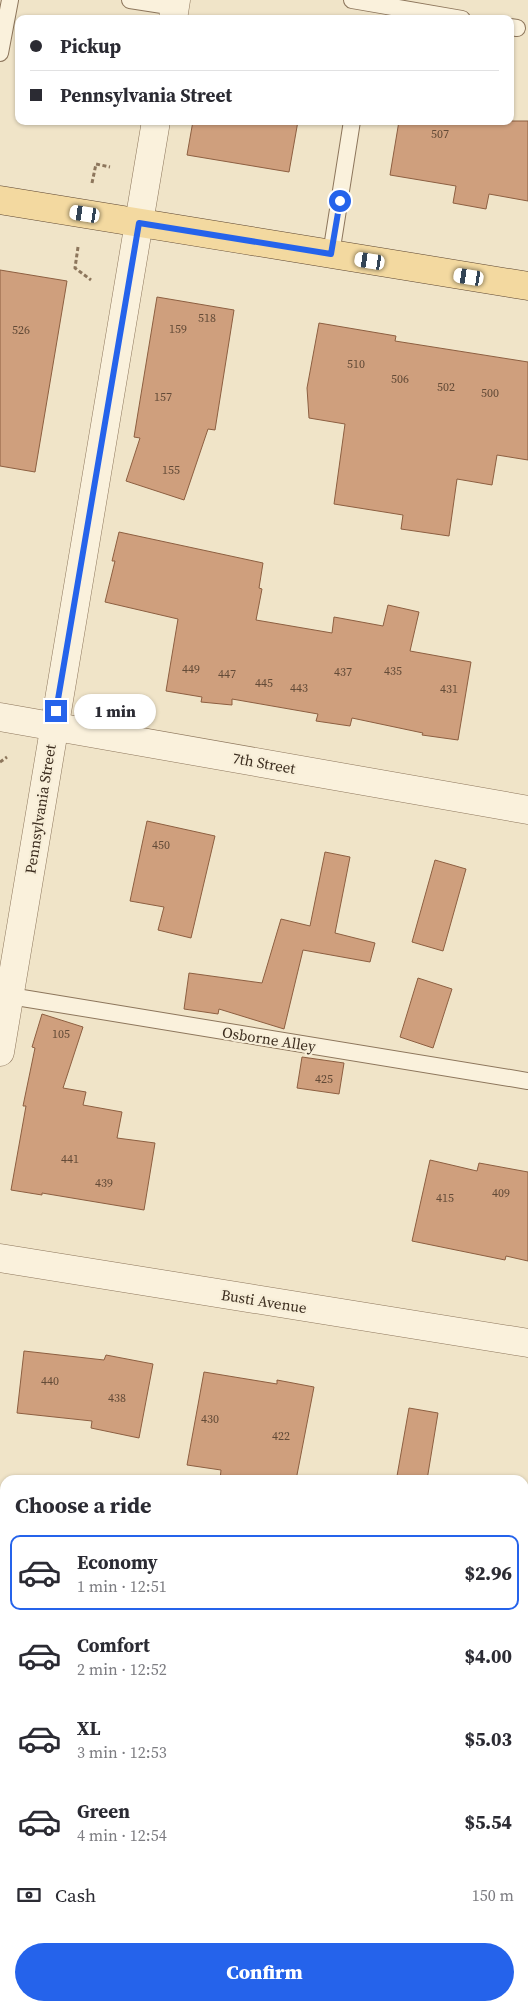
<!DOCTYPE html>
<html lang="en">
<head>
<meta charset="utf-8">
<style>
	:root { --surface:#fff; --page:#f2f2f3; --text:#2b2b33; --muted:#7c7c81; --line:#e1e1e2; --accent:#2563eb }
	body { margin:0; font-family:"Source Serif 4",serif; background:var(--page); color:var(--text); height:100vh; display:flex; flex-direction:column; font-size:19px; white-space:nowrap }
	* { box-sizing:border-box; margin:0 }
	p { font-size:16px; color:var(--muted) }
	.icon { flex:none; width:28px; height:28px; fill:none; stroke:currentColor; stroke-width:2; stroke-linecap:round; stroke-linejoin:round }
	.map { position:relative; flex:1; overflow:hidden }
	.drawer { position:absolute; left:0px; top:1475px; width:529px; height:536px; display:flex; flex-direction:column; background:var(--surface); border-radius:15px 15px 0 0; box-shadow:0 1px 4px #0004 }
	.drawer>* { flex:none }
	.top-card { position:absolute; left:15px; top:15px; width:499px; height:110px; border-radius:10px; box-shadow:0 1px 4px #0004; display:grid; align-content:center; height:110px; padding:0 15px; background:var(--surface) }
	.end { position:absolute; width:22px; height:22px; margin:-11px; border:6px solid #2563eb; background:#fff; box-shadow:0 0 0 2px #fff }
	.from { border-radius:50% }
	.bubble { position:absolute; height:35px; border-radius:18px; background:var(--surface); box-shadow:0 1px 4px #0004; font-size:16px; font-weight:800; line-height:35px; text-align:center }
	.car { position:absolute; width:15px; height:30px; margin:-15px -8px; border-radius:6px; box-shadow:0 0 4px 1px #0007; background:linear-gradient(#fff 24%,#345 0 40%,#fff 0 76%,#345 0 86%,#fff 0) }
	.top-card b { display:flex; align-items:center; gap:18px; height:48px; font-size:19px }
	.top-card b+b { border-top:1px solid var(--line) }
	.top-card i { width:12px; height:12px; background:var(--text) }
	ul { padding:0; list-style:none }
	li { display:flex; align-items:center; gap:15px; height:75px; margin:0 10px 8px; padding:0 5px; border:2px solid transparent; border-radius:10px }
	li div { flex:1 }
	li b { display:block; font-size:19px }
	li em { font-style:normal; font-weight:800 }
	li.on { border-color:var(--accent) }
	li>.icon { width:45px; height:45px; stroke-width:1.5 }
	h2 { padding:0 15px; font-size:22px; line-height:60px }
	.pay { display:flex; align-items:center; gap:12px; height:55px; padding:0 15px; font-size:19px }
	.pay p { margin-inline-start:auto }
	.cta { display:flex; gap:10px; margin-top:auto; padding:10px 15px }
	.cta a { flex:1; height:58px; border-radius:30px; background:var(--accent); color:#fff; font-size:20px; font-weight:800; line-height:58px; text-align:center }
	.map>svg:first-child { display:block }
</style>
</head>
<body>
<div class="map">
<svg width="528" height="2011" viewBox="0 0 528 2011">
	<rect width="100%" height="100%" fill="#f0e4c8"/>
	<!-- building -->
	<g fill="#cf9f7d" stroke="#8d5f41">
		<polygon points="193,121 298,121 289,172 187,155"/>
		<polygon points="399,121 528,121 528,201 489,194 486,209 453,203 456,186 390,175"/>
		<polygon points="0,270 67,281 35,472 0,466"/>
		<polygon points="157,297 234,310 215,430 208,429 184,500 126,481 140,438 134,437"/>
		<polygon points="319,323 396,336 395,341 528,362 528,460 497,455 492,485 457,479 449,536 401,529 403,515 334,504 345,424 309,418 307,388"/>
		<polygon points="119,532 263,563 259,588 262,589 256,620 332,633 334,617 383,626 388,605 419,612 410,651 471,662 458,740 422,735 423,733 352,718 350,726 316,721 318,714 232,699 232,705 201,702 202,697 166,691 178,619 105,602 115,561 112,561"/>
		<polygon points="147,821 215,836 191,938 158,930 164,907 130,901"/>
		<polygon points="325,852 350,857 335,933 375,943 370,962 303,950 284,1029 219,1009 218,1014 184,1009 189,973 262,983 281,919 310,926"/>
		<polygon points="435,860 466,869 443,951 412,942"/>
		<polygon points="418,978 452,989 433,1048 400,1037"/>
		<polygon points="42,1014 83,1027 63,1088 86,1092 83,1105 122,1112 117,1138 155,1143 144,1210 42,1193 42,1195 11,1190 26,1106 23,1106 35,1048 32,1047"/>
		<polygon points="302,1057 344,1063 339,1094 297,1088"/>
		<polygon points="430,1160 477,1171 479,1163 528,1172 528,1261 506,1256 505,1260 412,1241"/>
		<polygon points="24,1351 104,1360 106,1355 153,1364 139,1438 91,1428 92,1421 17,1413"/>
		<polygon points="204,1372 277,1384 277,1380 314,1387 296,1480 220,1480 221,1470 187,1465"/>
		<polygon points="409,1408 438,1413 427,1480 397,1476"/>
	</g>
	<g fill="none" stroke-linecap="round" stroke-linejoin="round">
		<!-- service casing -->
		<g stroke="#8d765c" stroke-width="18">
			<g id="service">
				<polyline points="130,0 175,7"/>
				<polyline points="352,0 462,19"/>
				<polyline points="510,27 517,28"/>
				<polyline points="0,53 10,0"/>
				<polyline points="331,254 352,121"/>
				<polyline points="10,996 528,1081"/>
				<polyline points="0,1836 5,1838"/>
			</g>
		</g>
		<!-- minor casing -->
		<g stroke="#8d765c" stroke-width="29">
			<g id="minor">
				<polyline points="173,19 176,0"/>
				<polyline points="0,717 528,810"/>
				<polyline points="0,1052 156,121"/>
				<polyline points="0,1258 528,1343"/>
				<polyline points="0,1659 5,1660"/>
				<polyline points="524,1746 528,1746"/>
				<polyline points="524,1927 528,1901"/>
				<polyline points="175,2011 176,2006"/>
				<polyline points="511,2011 511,2006"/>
			</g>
		</g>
		<!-- primary casing -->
		<g stroke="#5b4430" stroke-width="29">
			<polyline id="primary" points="0,200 528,286"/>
		</g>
		<!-- path -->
		<g stroke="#8d765c" stroke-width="3" stroke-dasharray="4 2.5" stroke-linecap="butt">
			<polyline points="92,183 96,164 110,167"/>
			<polyline points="78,247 75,268 91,280"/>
			<polyline points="0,762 7,757"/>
		</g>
		<!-- service -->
		<use href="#service" stroke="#faf1dc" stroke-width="16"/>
		<!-- minor -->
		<use href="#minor" stroke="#faf1dc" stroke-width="28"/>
		<!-- primary -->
		<use href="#primary" stroke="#f3d9a0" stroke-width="28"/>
	</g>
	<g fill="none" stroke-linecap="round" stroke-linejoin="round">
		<!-- route -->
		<polyline stroke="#2563eb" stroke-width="6" points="56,711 139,223 331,254 340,201"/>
	</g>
	<g text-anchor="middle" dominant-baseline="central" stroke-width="4.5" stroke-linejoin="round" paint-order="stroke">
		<!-- number labels -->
		<g font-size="12" fill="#624a37">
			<text x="440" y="134">507</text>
			<text x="207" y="318">518</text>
			<text x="178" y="329">159</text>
			<text x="21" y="330">526</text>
			<text x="356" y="364">510</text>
			<text x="400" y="379">506</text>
			<text x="446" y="387">502</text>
			<text x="490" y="393">500</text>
			<text x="163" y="397">157</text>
			<text x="171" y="470">155</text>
			<text x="191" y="669">449</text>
			<text x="393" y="671">435</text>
			<text x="343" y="672">437</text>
			<text x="227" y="674">447</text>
			<text x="264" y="683">445</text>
			<text x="299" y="688">443</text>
			<text x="449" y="689">431</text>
			<text x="161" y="845">450</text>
			<text x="61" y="1034">105</text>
			<text x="324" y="1079">425</text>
			<text x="70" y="1159">441</text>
			<text x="104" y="1183">439</text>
			<text x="501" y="1193">409</text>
			<text x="445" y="1198">415</text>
			<text x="50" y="1381">440</text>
			<text x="117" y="1398">438</text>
			<text x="210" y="1419">430</text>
			<text x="281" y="1436">422</text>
		</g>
		<!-- street labels -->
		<g font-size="15" fill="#3d2e20" stroke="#f7eed8">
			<text transform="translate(264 763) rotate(10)">7th Street</text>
			<text transform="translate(40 809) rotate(-81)">Pennsylvania Street</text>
			<text transform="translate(269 1039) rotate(9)">Osborne Alley</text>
			<text transform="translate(264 1301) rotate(9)">Busti Avenue</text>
		</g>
	</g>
</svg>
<i class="end from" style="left:340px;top:201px"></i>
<i class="end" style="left:56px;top:711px"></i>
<div class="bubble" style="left:74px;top:694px;width:82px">1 min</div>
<i class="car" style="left:85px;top:214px;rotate:279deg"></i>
<i class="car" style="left:370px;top:261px;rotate:279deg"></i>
<i class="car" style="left:469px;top:277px;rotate:279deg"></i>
<div class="top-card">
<b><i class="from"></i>Pickup</b>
<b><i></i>Pennsylvania Street</b>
</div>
<section class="drawer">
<h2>Choose a ride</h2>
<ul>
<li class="on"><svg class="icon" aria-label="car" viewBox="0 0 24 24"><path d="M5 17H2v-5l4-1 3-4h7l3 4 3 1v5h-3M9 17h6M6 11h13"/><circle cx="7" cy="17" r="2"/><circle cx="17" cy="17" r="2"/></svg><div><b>Economy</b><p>1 min · 12:51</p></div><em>$2.96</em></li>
<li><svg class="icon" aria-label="car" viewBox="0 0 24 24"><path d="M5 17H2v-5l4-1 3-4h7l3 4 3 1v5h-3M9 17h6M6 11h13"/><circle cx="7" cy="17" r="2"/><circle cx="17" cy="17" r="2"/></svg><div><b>Comfort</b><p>2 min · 12:52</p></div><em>$4.00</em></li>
<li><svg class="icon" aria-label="car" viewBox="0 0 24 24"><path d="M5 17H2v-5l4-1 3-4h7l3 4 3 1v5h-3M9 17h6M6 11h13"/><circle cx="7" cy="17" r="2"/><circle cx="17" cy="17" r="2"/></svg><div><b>XL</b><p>3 min · 12:53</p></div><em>$5.03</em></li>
<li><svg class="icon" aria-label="car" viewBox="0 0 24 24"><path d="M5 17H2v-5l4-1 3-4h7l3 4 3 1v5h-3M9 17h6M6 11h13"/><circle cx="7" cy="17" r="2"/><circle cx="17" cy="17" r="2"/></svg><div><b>Green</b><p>4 min · 12:54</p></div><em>$5.54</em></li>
</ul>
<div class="pay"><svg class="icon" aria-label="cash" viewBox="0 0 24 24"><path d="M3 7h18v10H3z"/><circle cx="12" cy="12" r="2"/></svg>Cash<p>150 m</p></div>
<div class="cta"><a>Confirm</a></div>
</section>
</div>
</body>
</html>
